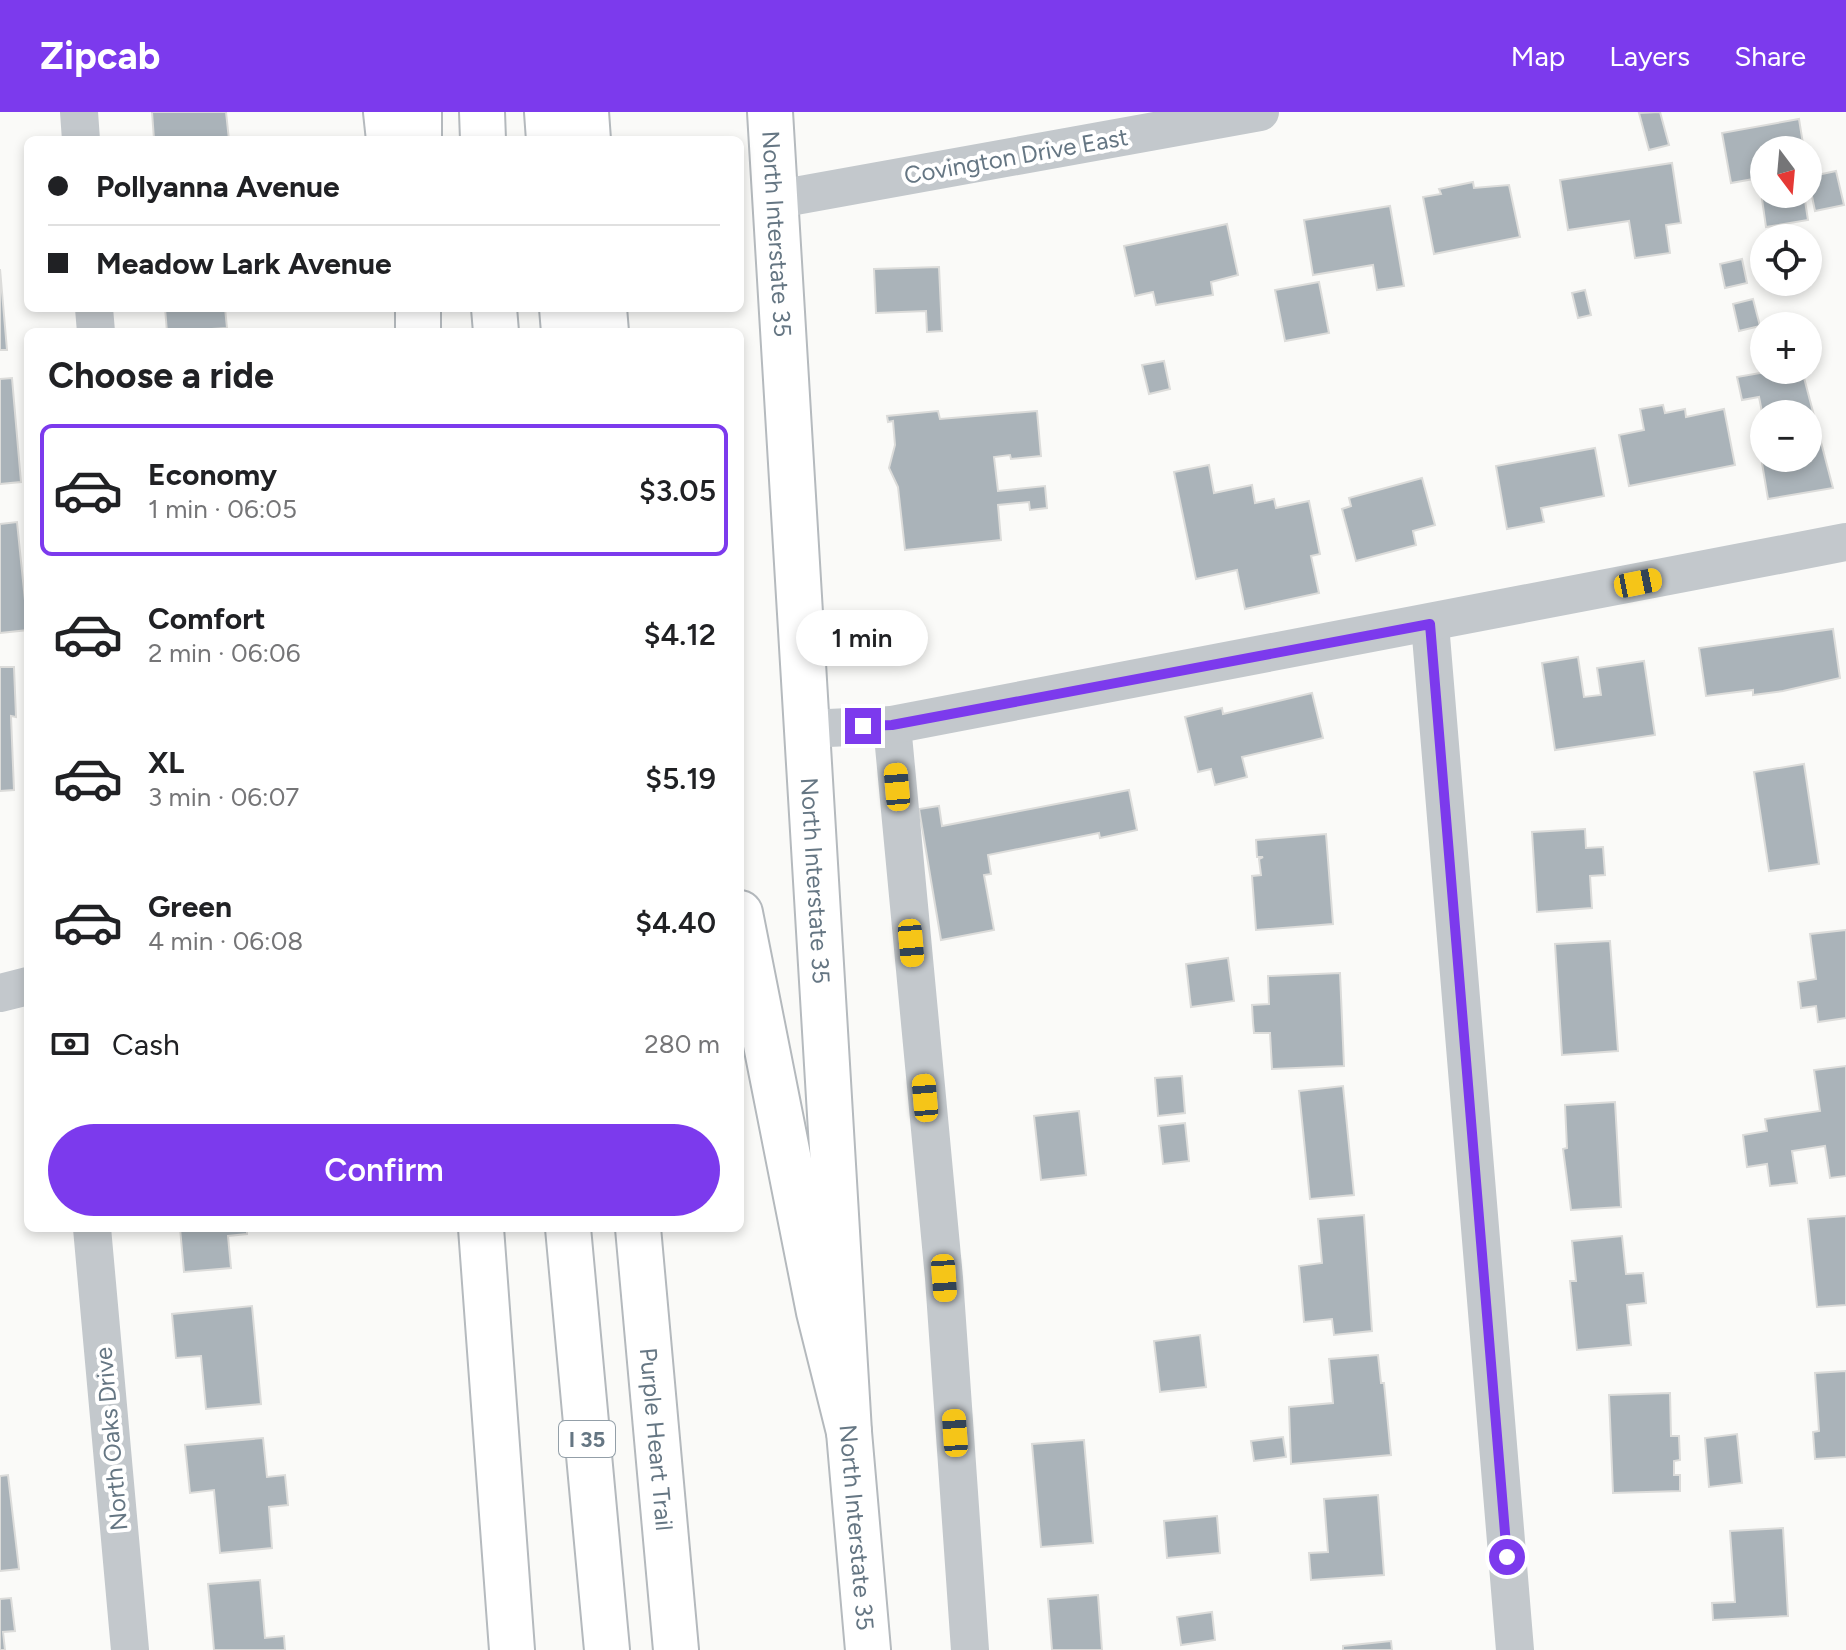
<!DOCTYPE html>
<html lang="en">
<head>
<meta charset="utf-8">
<style>
	:root { --surface:#fff; --page:#f2f2f2; --text:#202124; --muted:#757577; --line:#e0e0e0; --accent:#7c3aed }
	body { margin:0; font-family:Figtree,sans-serif; background:var(--page); color:var(--text); height:100vh; display:flex; flex-direction:column; font-size:30px; white-space:nowrap }
	* { box-sizing:border-box; margin:0 }
	p { font-size:26px; color:var(--muted) }
	.icon { flex:none; width:44px; height:44px; fill:none; stroke:currentColor; stroke-width:2; stroke-linecap:round; stroke-linejoin:round }
	.map { position:relative; flex:1; overflow:hidden }
	.drawer { position:absolute; left:24px; top:216px; width:720px; height:904px; display:flex; flex-direction:column; background:var(--surface); border-radius:12px; box-shadow:0 4px 12px #0003 }
	.drawer>* { flex:none }
	.top-card { position:absolute; left:24px; top:24px; width:720px; height:176px; border-radius:12px; box-shadow:0 4px 12px #0003; display:grid; align-content:center; height:176px; padding:0 24px; background:var(--surface) }
	.needle { width:52px; rotate:164deg }
	.fabs { position:absolute; left:1750px; top:24px; display:grid; gap:16px }
	.fabs a { display:grid; place-items:center; width:72px; height:72px; border-radius:50%; background:var(--surface); box-shadow:0 4px 12px #0003; font-size:40px }
	.end { position:absolute; width:36px; height:36px; margin:-18px; border:10px solid #7c3aed; background:#fff; box-shadow:0 0 0 4px #fff }
	.from { border-radius:50% }
	.bubble { position:absolute; height:56px; border-radius:28px; background:var(--surface); box-shadow:0 4px 12px #0003; font-size:26px; font-weight:600; line-height:56px; text-align:center }
	.car { position:absolute; width:24px; height:48px; margin:-24px -12px; border-radius:10px; box-shadow:0 0 6px 2px #0007; background:linear-gradient(#f5c518 24%,#345 0 40%,#f5c518 0 76%,#345 0 86%,#f5c518 0) }
	.top-card b { display:flex; align-items:center; gap:28px; height:76px; font-size:30px }
	.top-card b+b { border-top:2px solid var(--line) }
	.top-card i { width:20px; height:20px; background:var(--text) }
	ul { padding:0; list-style:none }
	li { display:flex; align-items:center; gap:24px; height:132px; margin:0 16px 12px; padding:0 8px; border:4px solid transparent; border-radius:12px }
	li div { flex:1 }
	li b { display:block; font-size:30px }
	li em { font-style:normal; font-weight:600 }
	li.current { border-color:var(--accent) }
	li>.icon { width:72px; height:72px; stroke-width:1.5 }
	h2 { padding:0 24px; font-size:36px; line-height:96px }
	.pay { display:flex; align-items:center; gap:20px; height:88px; padding:0 24px; font-size:30px }
	.pay p { margin-inline-start:auto }
	.action { display:flex; gap:16px; margin-top:auto; padding:16px 24px }
	.action a { flex:1; height:92px; border-radius:48px; background:var(--accent); color:#fff; font-size:32px; font-weight:600; line-height:92px; text-align:center }
	header { display:flex; align-items:center; gap:48px; box-sizing:border-box; height:112px; padding:0 40px; background:var(--accent); color:#fff }
	header strong { font-size:38px }
	nav { display:flex; gap:44px; margin-inline-start:auto; font-size:28px }
	.map>svg:first-child { display:block }
</style>
</head>
<body>
<header>
<strong>Zipcab</strong>
<nav><a>Map</a><a>Layers</a><a>Share</a></nav>
</header>
<div class="map">
<svg width="1846" height="1538" viewBox="0 0 1846 1538">
	<rect width="100%" height="100%" fill="#fafaf8"/>
	<!-- building -->
	<g fill="#aab3b9" stroke="#dcdcda" stroke-width="2">
		<polygon points="152,0 226,0 229,28 154,27"/>
		<polygon points="1660,0 1669,33 1649,38 1639,1"/>
		<polygon points="1799,7 1804,38 1764,38 1764,82 1804,82 1808,108 1766,115 1759,66 1731,71 1722,21"/>
		<polygon points="1672,51 1681,111 1666,113 1670,141 1635,146 1629,109 1568,118 1560,68"/>
		<polygon points="1836,59 1844,93 1815,99 1808,65"/>
		<polygon points="1473,70 1474,76 1509,73 1520,125 1434,142 1423,85 1441,82 1439,77"/>
		<polygon points="1390,94 1404,174 1377,178 1373,153 1313,163 1304,108"/>
		<polygon points="1227,112 1238,163 1211,170 1213,183 1156,193 1153,180 1135,184 1124,134"/>
		<polygon points="1742,147 1747,171 1725,176 1720,152"/>
		<polygon points="939,155 942,219 927,220 926,199 876,201 874,157"/>
		<polygon points="0,157 7,238 0,238"/>
		<polygon points="1319,170 1329,221 1285,229 1275,178"/>
		<polygon points="1585,178 1591,203 1578,206 1572,181"/>
		<polygon points="1753,187 1760,214 1739,219 1733,192"/>
		<polygon points="165,196 225,196 227,216 167,220"/>
		<polygon points="1164,249 1170,277 1149,282 1142,253"/>
		<polygon points="1777,258 1802,258 1833,376 1768,387 1762,351 1771,346 1808,346 1808,302 1764,302 1764,310 1759,285 1742,288 1737,265"/>
		<polygon points="12,266 21,370 0,372 0,267"/>
		<polygon points="1663,293 1665,301 1685,297 1686,305 1724,297 1735,353 1629,374 1619,323 1644,318 1640,297"/>
		<polygon points="938,299 940,307 1037,299 1041,344 1011,347 1010,343 994,345 998,379 1045,374 1047,396 1030,398 1029,390 998,393 1001,428 905,438 898,375 889,356 895,333 893,309 888,310 887,304"/>
		<polygon points="1595,336 1604,384 1541,396 1544,410 1507,417 1496,354"/>
		<polygon points="1209,353 1214,381 1252,373 1255,391 1274,387 1276,396 1309,389 1320,442 1311,444 1319,481 1245,497 1237,458 1196,467 1174,360"/>
		<polygon points="1422,366 1435,413 1413,419 1416,433 1356,449 1342,397 1351,394 1349,386"/>
		<polygon points="17,410 28,518 0,521 0,412"/>
		<polygon points="1833,517 1840,566 1783,579 1753,583 1753,578 1706,584 1699,536"/>
		<polygon points="1578,545 1584,585 1601,583 1597,556 1644,549 1655,623 1555,638 1542,551"/>
		<polygon points="0,555 14,555 16,605 11,604 14,678 0,679"/>
		<polygon points="1312,581 1323,626 1242,645 1247,665 1215,673 1211,657 1198,660 1185,605 1222,596 1223,602"/>
		<polygon points="1804,652 1819,752 1769,759 1754,660"/>
		<polygon points="1129,678 1137,718 1100,726 1099,721 988,743 991,762 984,763 994,818 941,828 919,697 939,694 942,714"/>
		<polygon points="1585,717 1586,736 1603,735 1605,763 1590,764 1592,796 1537,800 1532,720"/>
		<polygon points="1326,722 1333,812 1256,818 1252,764 1261,763 1259,747 1263,745 1257,745 1256,728"/>
		<polygon points="1846,818 1846,906 1818,910 1816,894 1801,896 1798,870 1816,867 1810,822"/>
		<polygon points="1610,829 1618,939 1562,943 1555,832"/>
		<polygon points="1228,846 1234,889 1191,895 1186,852"/>
		<polygon points="1340,861 1344,954 1272,957 1270,921 1254,921 1253,911 1252,893 1269,892 1268,864"/>
		<polygon points="1846,954 1846,1064 1830,1066 1825,1034 1792,1039 1797,1071 1770,1074 1767,1052 1747,1055 1743,1023 1767,1019 1765,1007 1820,999 1814,958"/>
		<polygon points="1182,964 1185,1001 1158,1004 1155,966"/>
		<polygon points="1343,974 1354,1083 1310,1087 1299,979"/>
		<polygon points="1615,990 1621,1095 1571,1098 1563,1037 1567,1036 1565,993"/>
		<polygon points="1079,999 1086,1063 1041,1068 1034,1004"/>
		<polygon points="1185,1011 1189,1049 1163,1052 1159,1014"/>
		<polygon points="1364,1103 1372,1219 1334,1223 1332,1207 1304,1210 1299,1154 1322,1151 1318,1107"/>
		<polygon points="1846,1104 1846,1193 1817,1195 1808,1107"/>
		<polygon points="180,1116 247,1116 247,1122 228,1124 231,1156 184,1160"/>
		<polygon points="1622,1124 1626,1162 1643,1161 1646,1191 1627,1193 1631,1233 1577,1238 1570,1169 1576,1169 1572,1129"/>
		<polygon points="252,1194 261,1292 206,1297 201,1244 176,1246 172,1202"/>
		<polygon points="1200,1223 1206,1275 1160,1280 1154,1229"/>
		<polygon points="1378,1243 1381,1271 1384,1271 1391,1343 1291,1352 1289,1295 1333,1291 1329,1247"/>
		<polygon points="1846,1259 1846,1345 1815,1347 1813,1320 1819,1319 1815,1261"/>
		<polygon points="1670,1281 1671,1324 1679,1324 1680,1348 1674,1349 1674,1363 1680,1363 1680,1379 1613,1381 1609,1283"/>
		<polygon points="1737,1322 1742,1371 1709,1375 1705,1326"/>
		<polygon points="1283,1325 1286,1345 1254,1349 1251,1329"/>
		<polygon points="263,1326 267,1365 285,1363 288,1393 269,1395 272,1436 220,1441 214,1378 190,1381 185,1333"/>
		<polygon points="1084,1328 1093,1431 1041,1435 1032,1332"/>
		<polygon points="8,1363 19,1457 0,1459 0,1364"/>
		<polygon points="1378,1383 1384,1463 1311,1468 1309,1441 1328,1440 1324,1387"/>
		<polygon points="1217,1404 1220,1441 1167,1446 1164,1409"/>
		<polygon points="1783,1416 1788,1504 1713,1508 1712,1491 1735,1490 1730,1419"/>
		<polygon points="260,1468 265,1526 284,1524 285,1538 214,1538 208,1472"/>
		<polygon points="1098,1483 1102,1538 1052,1538 1048,1487"/>
		<polygon points="11,1486 15,1519 3,1520 5,1538 0,1538 0,1487"/>
		<polygon points="1212,1500 1215,1528 1181,1533 1177,1505"/>
		<polygon points="1391,1529 1392,1538 1343,1538 1343,1534"/>
	</g>
	<g fill="none" stroke-linecap="round" stroke-linejoin="round">
		<!-- major casing -->
		<g stroke="#b5babe" stroke-width="48">
			<g id="major">
				<polyline points="386,0 389,28"/>
				<path id="s1" d="M770 0 849 1320 868 1538"/>
				<polyline points="481,1116 512,1538"/>
			</g>
		</g>
		<!-- highway casing -->
		<g stroke="#b4b9bd" stroke-width="48">
			<g id="highway">
				<polyline points="482,0 483,28"/>
				<polyline points="547,0 549,28"/>
				<polyline points="586,0 588,28"/>
				<polyline points="419,28 419,0"/>
				<polyline points="494,196 496,220"/>
				<polyline points="562,196 564,220"/>
				<polyline points="604,196 606,220"/>
				<polyline points="418,220 418,196"/>
				<polyline points="740,801 819,1200 849,1320"/>
				<polyline points="568,1116 607,1538"/>
				<path id="s2" d="M638 1116 676 1538"/>
			</g>
		</g>
		<!-- minor -->
		<g stroke="#c3c8cc" stroke-width="38">
			<polyline points="79,0 81,28"/>
			<polyline points="773,88 1260,0"/>
			<polyline points="94,196 96,220"/>
			<polyline points="1430,512 1515,1538"/>
			<polyline points="892,613 944,1166 970,1538"/>
			<polyline points="807,617 892,613 1846,430"/>
			<polyline points="0,881 28,874"/>
			<polyline points="92,1116 130,1538"/>
		</g>
		<!-- major -->
		<use href="#major" stroke="#fff" stroke-width="44"/>
		<!-- highway -->
		<use href="#highway" stroke="#fff" stroke-width="44"/>
	</g>
	<g fill="none" stroke-linecap="round" stroke-linejoin="round">
		<!-- route -->
		<polyline stroke="#7c3aed" stroke-width="10" points="863,614 892,613 1430,512 1507,1445"/>
	</g>
	<g text-anchor="middle" dominant-baseline="central" stroke-width="8" stroke-linejoin="round" paint-order="stroke">
		<!-- shield labels -->
		<rect fill="#fff" stroke="#939fa8" stroke-width="2" x="559" y="1309" width="56" height="36" rx="6"/>
		<g font-size="22" font-weight="bold" fill="#657683">
			<text x="587" y="1327">I 35</text>
		</g>
		<!-- street labels -->
		<g font-size="24" fill="#657683" stroke="#fff">
			<text transform="translate(1016 44) rotate(-10)">Covington Drive East</text>
			<text stroke="none"><textPath href="#s1" startOffset="122">North Interstate 35</textPath></text>
			<text stroke="none"><textPath href="#s1" startOffset="770">North Interstate 35</textPath></text>
			<text transform="translate(111 1327) rotate(-95)">North Oaks Drive</text>
			<text stroke="none"><textPath href="#s2" startOffset="212">Purple Heart Trail</textPath></text>
			<text stroke="none"><textPath href="#s1" startOffset="1418">North Interstate 35</textPath></text>
		</g>
	</g>
</svg>
<div class="fabs">
<a><svg class="needle" viewBox="-14 -14 28 28"><path d="M0-13l5 13h-10z" fill="#e53935"/><path d="M0 13l5-13h-10z" fill="#757577"/></svg></a>
<a><svg class="icon" aria-label="locate" viewBox="0 0 24 24"><circle cx="12" cy="12" r="6"/><path d="M12 2v4M12 18v4M2 12h4M18 12h4"/></svg></a>
<a>+</a>
<a>−</a>
</div>
<i class="end from" style="left:1507px;top:1445px"></i>
<i class="end" style="left:863px;top:614px"></i>
<div class="bubble" style="left:796px;top:498px;width:132px">1 min</div>
<i class="car" style="left:1638px;top:471px;rotate:79deg"></i>
<i class="car" style="left:897px;top:675px;rotate:355deg"></i>
<i class="car" style="left:911px;top:831px;rotate:175deg"></i>
<i class="car" style="left:925px;top:986px;rotate:355deg"></i>
<i class="car" style="left:944px;top:1166px;rotate:176deg"></i>
<i class="car" style="left:955px;top:1321px;rotate:356deg"></i>
<div class="top-card">
<b><i class="from"></i>Pollyanna Avenue</b>
<b><i></i>Meadow Lark Avenue</b>
</div>
<section class="drawer">
<h2>Choose a ride</h2>
<ul>
<li class="current"><svg class="icon" aria-label="car" viewBox="0 0 24 24"><path d="M5 17H2v-5l4-1 3-4h7l3 4 3 1v5h-3M9 17h6M6 11h13"/><circle cx="7" cy="17" r="2"/><circle cx="17" cy="17" r="2"/></svg><div><b>Economy</b><p>1 min · 06:05</p></div><em>$3.05</em></li>
<li><svg class="icon" aria-label="car" viewBox="0 0 24 24"><path d="M5 17H2v-5l4-1 3-4h7l3 4 3 1v5h-3M9 17h6M6 11h13"/><circle cx="7" cy="17" r="2"/><circle cx="17" cy="17" r="2"/></svg><div><b>Comfort</b><p>2 min · 06:06</p></div><em>$4.12</em></li>
<li><svg class="icon" aria-label="car" viewBox="0 0 24 24"><path d="M5 17H2v-5l4-1 3-4h7l3 4 3 1v5h-3M9 17h6M6 11h13"/><circle cx="7" cy="17" r="2"/><circle cx="17" cy="17" r="2"/></svg><div><b>XL</b><p>3 min · 06:07</p></div><em>$5.19</em></li>
<li><svg class="icon" aria-label="car" viewBox="0 0 24 24"><path d="M5 17H2v-5l4-1 3-4h7l3 4 3 1v5h-3M9 17h6M6 11h13"/><circle cx="7" cy="17" r="2"/><circle cx="17" cy="17" r="2"/></svg><div><b>Green</b><p>4 min · 06:08</p></div><em>$4.40</em></li>
</ul>
<div class="pay"><svg class="icon" aria-label="cash" viewBox="0 0 24 24"><path d="M3 7h18v10H3z"/><circle cx="12" cy="12" r="2"/></svg>Cash<p>280 m</p></div>
<div class="action"><a>Confirm</a></div>
</section>
</div>
</body>
</html>
